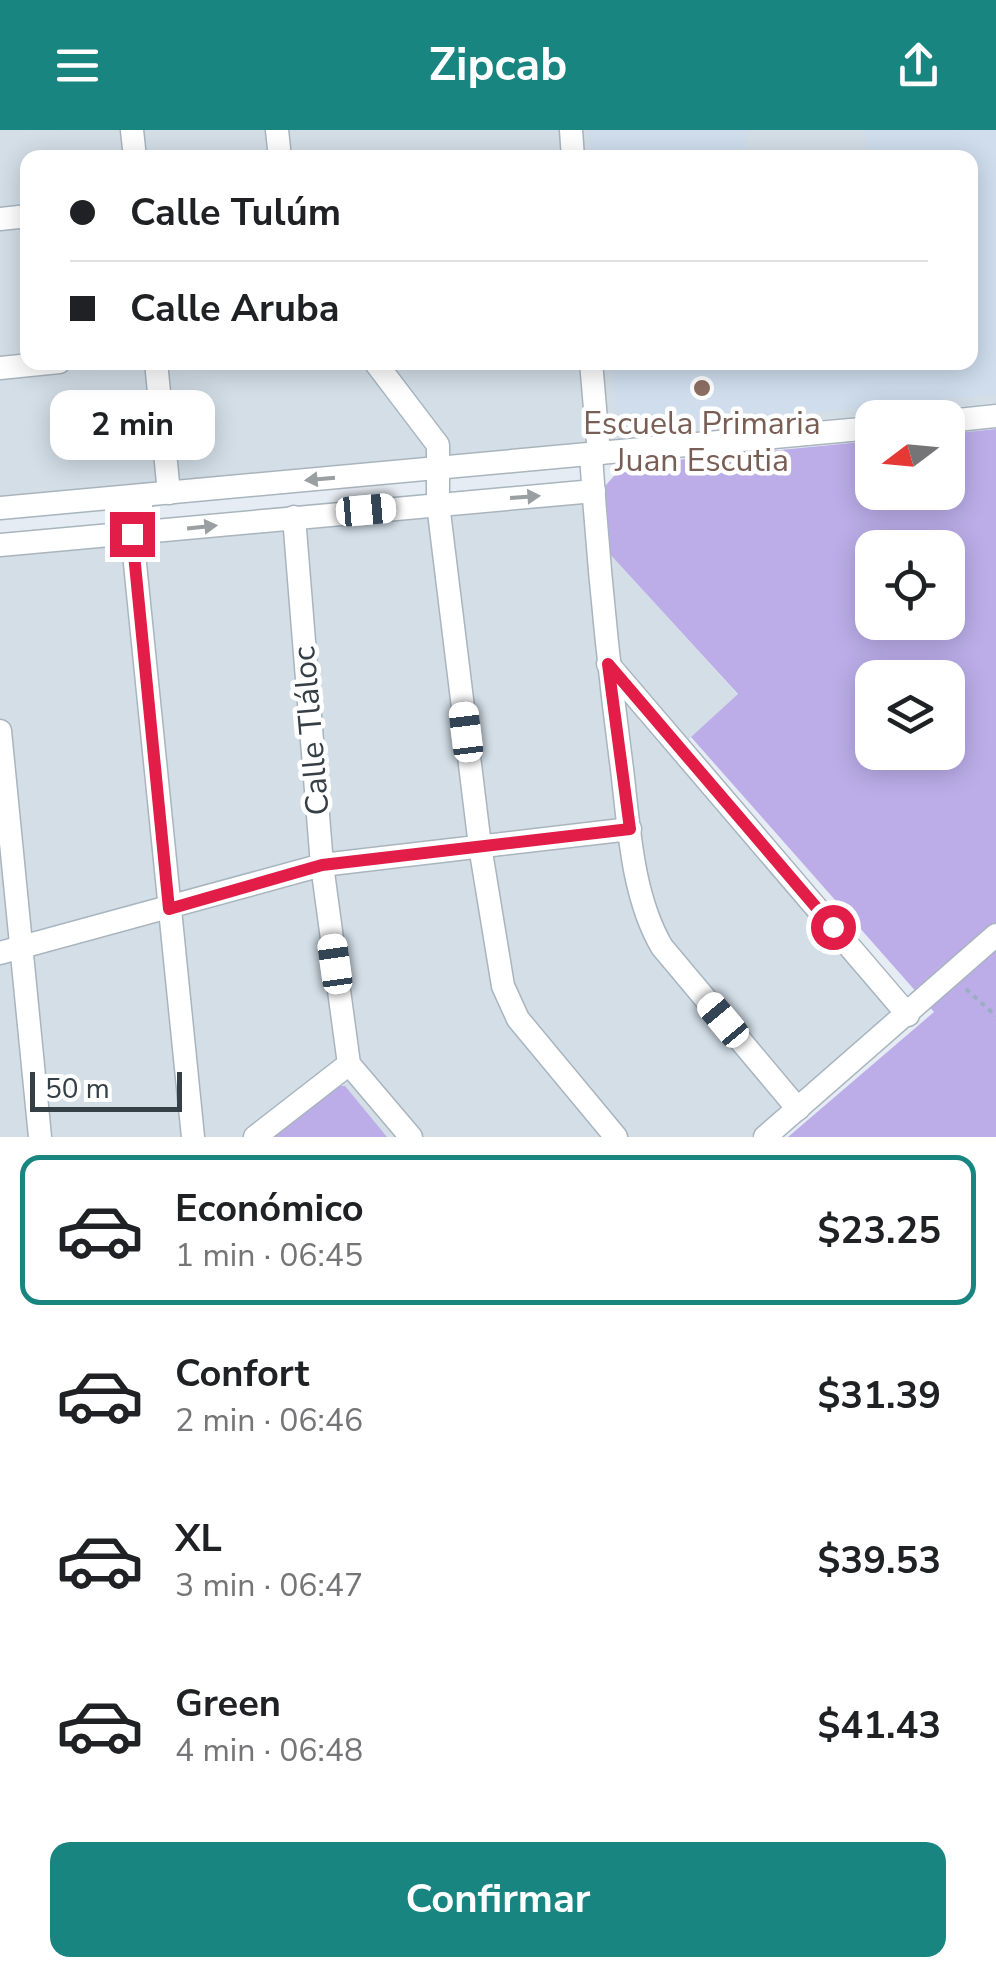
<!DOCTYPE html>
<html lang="es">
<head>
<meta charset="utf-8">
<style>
	:root { --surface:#fff; --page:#f6f6f6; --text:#202124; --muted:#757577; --line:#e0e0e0; --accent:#198581 }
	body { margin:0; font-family:"Nunito Sans",sans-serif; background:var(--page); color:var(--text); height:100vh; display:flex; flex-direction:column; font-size:38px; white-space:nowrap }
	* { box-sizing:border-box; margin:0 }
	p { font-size:32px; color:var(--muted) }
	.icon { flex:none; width:55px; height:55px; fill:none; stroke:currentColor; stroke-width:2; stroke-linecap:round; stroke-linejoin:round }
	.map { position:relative; height:1007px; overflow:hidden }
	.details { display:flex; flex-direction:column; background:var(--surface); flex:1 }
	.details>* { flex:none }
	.hud { position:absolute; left:20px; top:20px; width:958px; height:220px; border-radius:20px; box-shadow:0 5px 25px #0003; display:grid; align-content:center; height:220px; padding:0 50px; background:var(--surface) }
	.needle { width:65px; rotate:254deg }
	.tools { position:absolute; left:855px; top:270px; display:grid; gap:20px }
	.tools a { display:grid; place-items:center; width:110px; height:110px; border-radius:20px; background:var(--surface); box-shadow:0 5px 25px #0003; font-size:50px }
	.scale { position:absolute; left:30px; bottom:25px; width:152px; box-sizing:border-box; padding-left:10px; border:5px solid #353f46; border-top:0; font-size:28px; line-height:35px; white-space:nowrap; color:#353f46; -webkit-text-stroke:8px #fff; paint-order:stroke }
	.end { position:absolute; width:45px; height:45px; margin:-22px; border:12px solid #e11d48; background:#fff; box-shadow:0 0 0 5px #fff }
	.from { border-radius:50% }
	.bubble { position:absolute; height:70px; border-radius:20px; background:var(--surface); box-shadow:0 5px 25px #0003; font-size:32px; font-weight:700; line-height:70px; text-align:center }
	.car { position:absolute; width:30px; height:60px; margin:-30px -15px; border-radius:12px; box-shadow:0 0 8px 2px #0007; background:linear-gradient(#fff 24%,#345 0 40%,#fff 0 76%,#345 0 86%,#fff 0) }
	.hud b { display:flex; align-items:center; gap:35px; height:95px; font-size:38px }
	.hud b+b { border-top:2px solid var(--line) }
	.hud i { width:25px; height:25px; background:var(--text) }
	ul { padding:18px 0 0; list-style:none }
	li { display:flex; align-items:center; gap:30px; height:150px; margin:0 20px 15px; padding:0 30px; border:5px solid transparent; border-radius:20px }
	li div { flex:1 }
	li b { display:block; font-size:38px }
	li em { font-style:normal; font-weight:700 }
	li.on { border-color:var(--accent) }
	li>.icon { width:90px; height:90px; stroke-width:1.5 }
	.primary-button { display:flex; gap:20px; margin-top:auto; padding:20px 50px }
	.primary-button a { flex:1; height:115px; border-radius:20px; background:var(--accent); color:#fff; font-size:40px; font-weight:700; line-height:115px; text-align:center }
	header { display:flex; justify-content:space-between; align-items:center; height:130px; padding:0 50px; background:var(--accent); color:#fff; font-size:45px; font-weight:700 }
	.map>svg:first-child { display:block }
</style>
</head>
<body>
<header><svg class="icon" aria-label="menu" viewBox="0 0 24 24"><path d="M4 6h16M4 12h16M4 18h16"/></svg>Zipcab<svg class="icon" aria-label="share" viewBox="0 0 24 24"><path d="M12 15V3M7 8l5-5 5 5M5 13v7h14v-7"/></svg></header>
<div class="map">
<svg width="996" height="1007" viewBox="0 0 996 1007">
	<rect width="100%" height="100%" fill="#e6ecf3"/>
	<!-- residential -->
	<g fill="#d3dee7" fill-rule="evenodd">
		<path d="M0 0H996V273L0 369ZM28 28H970V232H28Z"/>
		<polygon points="581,369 587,398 738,565 673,623 892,881 751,1007 0,1007 0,426"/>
	</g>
	<!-- education -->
	<g fill="#cfdded">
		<polygon points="589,0 745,0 747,27 592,27"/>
		<polygon points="865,0 996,0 996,264 619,302 612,233 970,232 970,28 867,27"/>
	</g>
	<!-- green -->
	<g fill="#bcade9" fill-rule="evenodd">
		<path d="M996 299V1007H788L934 882 691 607 738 564 609 423 605 356 624 335 872 311V362H948V304ZM872 418H948V492H872ZM872 548H948V622H872Z"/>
		<polygon points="333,956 345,956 387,1007 272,1007"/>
	</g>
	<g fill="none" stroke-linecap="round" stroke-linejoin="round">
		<!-- minor casing -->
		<g stroke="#a8b5bf" stroke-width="25">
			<g id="minor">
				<polyline points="132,0 135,28"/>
				<polyline points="277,0 280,28"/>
				<polyline points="571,0 573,28"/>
				<polyline points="0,89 28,86"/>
				<polyline points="156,232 169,363"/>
				<polyline points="375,232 438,315 438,374 480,716 503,856 518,889 616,1007"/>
				<polyline points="591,232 599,324"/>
				<polyline points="0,238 59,232"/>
				<polyline points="948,291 996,286"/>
				<path d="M591 325C598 430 608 534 622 639 629 697 632 766 662 817L798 979"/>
				<polyline points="144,365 132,404 193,1007"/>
				<polyline points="0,378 872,298"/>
				<polyline points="294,387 322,735 349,934 411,1007"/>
				<polyline points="0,415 594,361"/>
				<polyline points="608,534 908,885"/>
				<polyline points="0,601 40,1007"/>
				<polyline points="0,823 322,735 630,699"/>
				<polyline points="255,1007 349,934"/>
				<polyline points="765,1007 996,805"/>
			</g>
		</g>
		<!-- path -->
		<polyline stroke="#99afc1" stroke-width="4" stroke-dasharray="5 5" stroke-linecap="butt" points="966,859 996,886"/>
		<!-- minor -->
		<use href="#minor" stroke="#fff" stroke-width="22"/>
	</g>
	<!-- one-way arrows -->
	<defs><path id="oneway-solid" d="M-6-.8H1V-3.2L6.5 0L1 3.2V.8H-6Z" transform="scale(2.5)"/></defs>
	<g fill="#9a9fa2">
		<use href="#oneway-solid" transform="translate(320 349) rotate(175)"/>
		<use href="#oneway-solid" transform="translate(525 367) rotate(-4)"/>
		<use href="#oneway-solid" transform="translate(202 397) rotate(-6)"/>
	</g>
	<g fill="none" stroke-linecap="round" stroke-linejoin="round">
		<!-- route -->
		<polyline stroke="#e11d48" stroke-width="12" points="132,404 169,779 322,735 630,699 608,534 833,797"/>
	</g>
	<!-- markers -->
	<circle fill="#8d6e63" stroke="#fff" stroke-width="4" cx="702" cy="258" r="10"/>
	<g text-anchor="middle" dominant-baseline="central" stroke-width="9" stroke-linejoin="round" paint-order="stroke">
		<!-- education labels -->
		<g font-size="32" fill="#785e54" stroke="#fff">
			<text x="702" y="293">Escuela Primaria<tspan x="702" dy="37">Juan Escutia</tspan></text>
		</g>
		<!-- street labels -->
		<g font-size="32" fill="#353f46" stroke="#fff">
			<text transform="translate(311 601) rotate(-95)">Calle Tláloc</text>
		</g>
	</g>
</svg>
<div class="tools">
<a><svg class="needle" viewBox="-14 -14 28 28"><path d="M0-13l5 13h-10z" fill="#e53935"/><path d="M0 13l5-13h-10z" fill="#757577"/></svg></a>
<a><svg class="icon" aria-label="locate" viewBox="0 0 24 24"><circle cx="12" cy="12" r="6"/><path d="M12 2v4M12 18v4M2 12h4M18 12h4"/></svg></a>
<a><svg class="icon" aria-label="layers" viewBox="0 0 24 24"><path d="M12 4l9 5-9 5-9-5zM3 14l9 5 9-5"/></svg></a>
</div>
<div class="scale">50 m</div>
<i class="end from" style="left:833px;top:797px"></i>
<i class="end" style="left:132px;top:404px"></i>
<div class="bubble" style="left:50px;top:260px;width:165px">2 min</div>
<i class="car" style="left:366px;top:380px;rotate:85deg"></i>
<i class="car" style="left:466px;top:602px;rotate:353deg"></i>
<i class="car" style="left:335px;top:834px;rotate:352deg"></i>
<i class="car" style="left:723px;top:890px;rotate:320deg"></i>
<div class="hud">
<b><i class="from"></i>Calle Tulúm</b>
<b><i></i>Calle Aruba</b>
</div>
</div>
<section class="details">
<ul>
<li class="on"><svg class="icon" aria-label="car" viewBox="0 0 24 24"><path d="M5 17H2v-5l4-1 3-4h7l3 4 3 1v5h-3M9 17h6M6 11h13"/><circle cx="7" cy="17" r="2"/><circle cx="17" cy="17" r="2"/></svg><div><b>Económico</b><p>1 min · 06:45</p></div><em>$23.25</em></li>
<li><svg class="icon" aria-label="car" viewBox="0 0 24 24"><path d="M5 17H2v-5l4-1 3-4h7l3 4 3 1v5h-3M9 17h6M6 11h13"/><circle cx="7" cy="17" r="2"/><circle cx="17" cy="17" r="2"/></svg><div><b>Confort</b><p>2 min · 06:46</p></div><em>$31.39</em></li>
<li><svg class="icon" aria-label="car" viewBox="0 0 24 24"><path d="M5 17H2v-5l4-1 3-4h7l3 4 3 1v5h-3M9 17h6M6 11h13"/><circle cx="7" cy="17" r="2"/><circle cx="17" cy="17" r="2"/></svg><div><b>XL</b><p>3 min · 06:47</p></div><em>$39.53</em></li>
<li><svg class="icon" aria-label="car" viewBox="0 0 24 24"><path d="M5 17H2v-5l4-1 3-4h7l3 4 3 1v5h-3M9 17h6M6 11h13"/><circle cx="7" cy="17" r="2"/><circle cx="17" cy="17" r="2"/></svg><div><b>Green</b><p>4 min · 06:48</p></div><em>$41.43</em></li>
</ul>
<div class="primary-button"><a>Confirmar</a></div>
</section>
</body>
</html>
